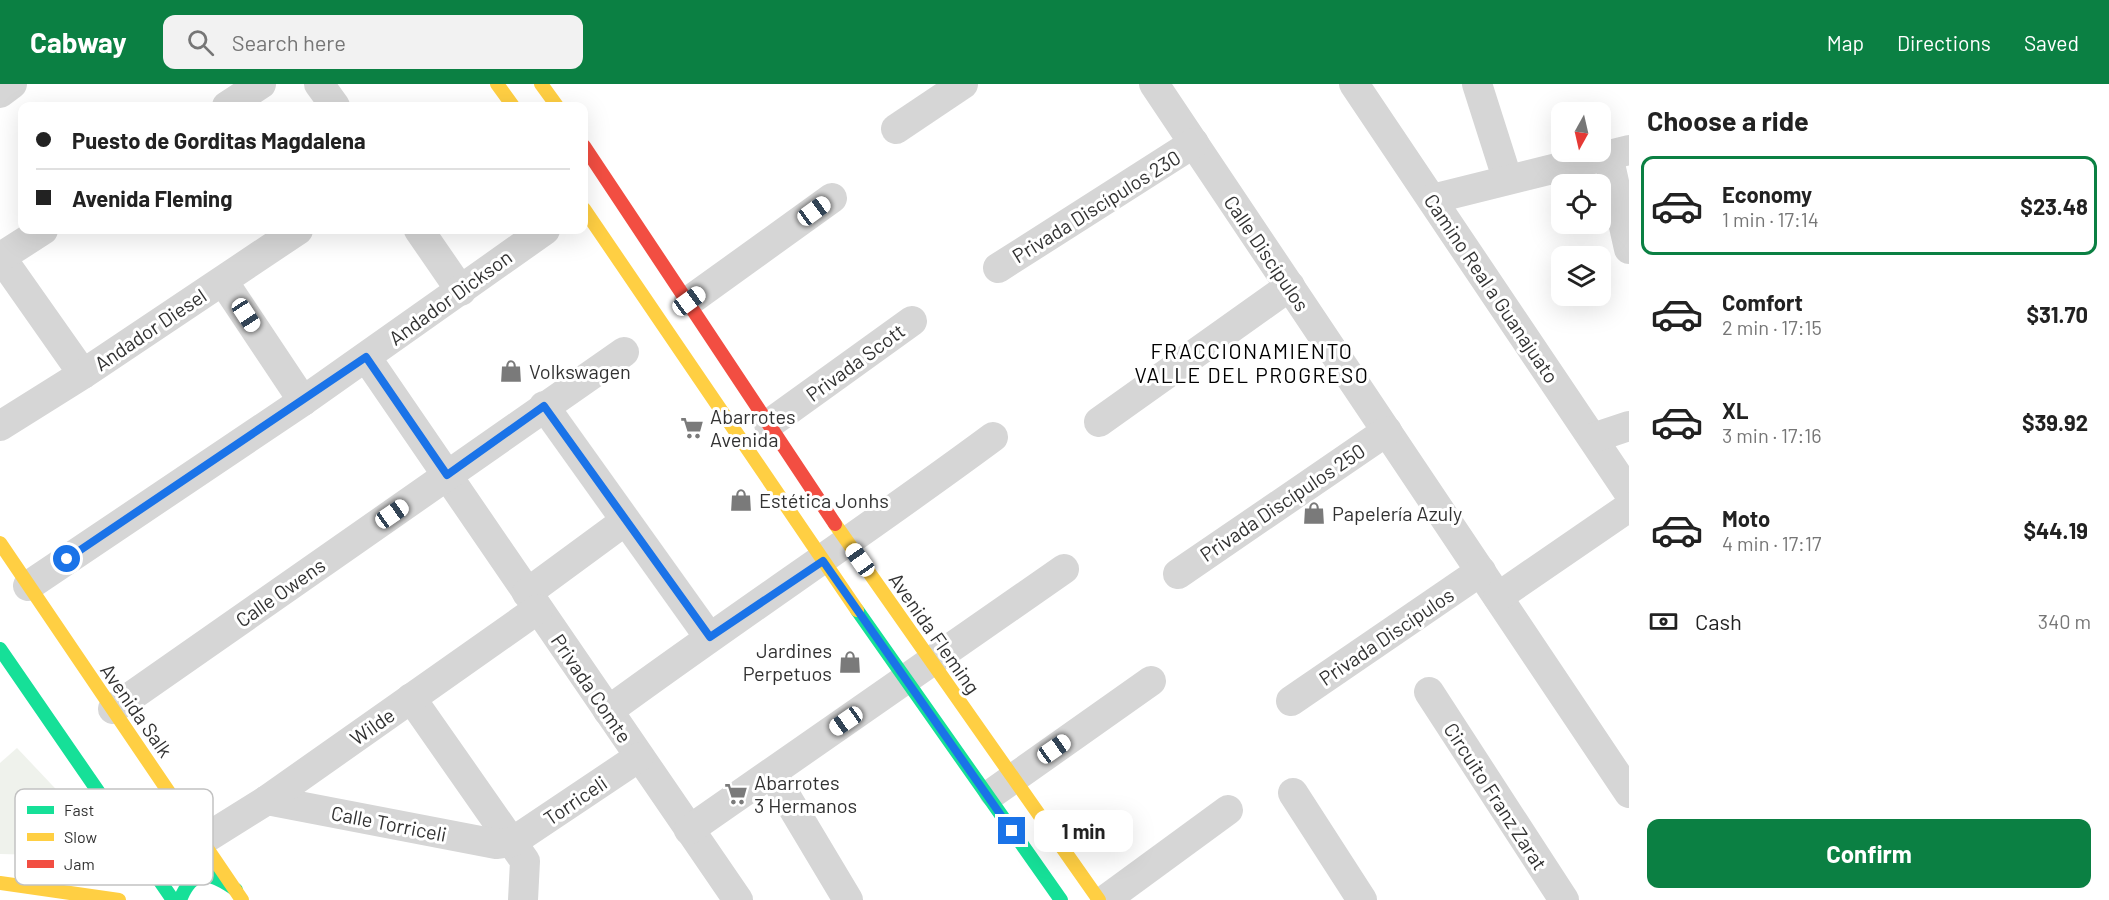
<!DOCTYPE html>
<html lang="en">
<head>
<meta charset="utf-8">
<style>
	:root { --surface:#fff; --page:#f2f2f2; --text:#222; --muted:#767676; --line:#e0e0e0; --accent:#0b8043 }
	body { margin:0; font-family:Barlow,sans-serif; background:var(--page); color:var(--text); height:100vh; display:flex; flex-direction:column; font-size:22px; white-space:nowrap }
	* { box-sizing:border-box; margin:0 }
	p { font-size:20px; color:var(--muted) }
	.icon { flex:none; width:33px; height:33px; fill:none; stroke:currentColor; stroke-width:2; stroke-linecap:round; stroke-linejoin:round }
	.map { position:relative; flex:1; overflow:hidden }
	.sheet { display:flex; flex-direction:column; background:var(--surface); width:480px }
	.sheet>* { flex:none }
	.hud { position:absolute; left:18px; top:18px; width:570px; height:132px; border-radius:12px; box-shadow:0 6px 24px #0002; display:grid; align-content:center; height:132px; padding:0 18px; background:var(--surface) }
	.needle { width:39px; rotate:188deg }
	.controls { position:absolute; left:1551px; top:18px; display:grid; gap:12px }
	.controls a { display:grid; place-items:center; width:60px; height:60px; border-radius:12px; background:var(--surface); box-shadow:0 6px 24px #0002; font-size:30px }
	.end { position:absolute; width:27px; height:27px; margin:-14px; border:8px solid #1a73e8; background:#fff; box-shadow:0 0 0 3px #fff }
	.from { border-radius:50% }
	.bubble { position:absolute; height:42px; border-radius:12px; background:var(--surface); box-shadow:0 6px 24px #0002; font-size:20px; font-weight:700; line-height:42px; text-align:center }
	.car { position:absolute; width:18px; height:36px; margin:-18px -9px; border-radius:8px; box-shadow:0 0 4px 2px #0007; background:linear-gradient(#fff 24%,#345 0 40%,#fff 0 76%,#345 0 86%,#fff 0) }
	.hud b { display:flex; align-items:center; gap:21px; height:57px; font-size:22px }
	.hud b+b { border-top:2px solid var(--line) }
	.hud i { width:15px; height:15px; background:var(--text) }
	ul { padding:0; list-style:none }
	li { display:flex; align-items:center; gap:18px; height:99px; margin:0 12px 9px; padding:0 6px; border:3px solid transparent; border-radius:12px }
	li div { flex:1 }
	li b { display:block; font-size:22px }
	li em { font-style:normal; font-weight:700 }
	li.selected { border-color:var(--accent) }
	li>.icon { width:54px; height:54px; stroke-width:1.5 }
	h2 { padding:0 18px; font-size:27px; line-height:72px }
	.pay { display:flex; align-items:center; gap:15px; height:66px; padding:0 18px; font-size:22px }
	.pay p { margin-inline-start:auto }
	.cta { display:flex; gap:12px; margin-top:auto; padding:12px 18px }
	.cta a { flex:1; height:69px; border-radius:12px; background:var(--accent); color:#fff; font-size:24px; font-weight:700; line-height:69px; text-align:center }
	header { display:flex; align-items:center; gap:36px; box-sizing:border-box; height:84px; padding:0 30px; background:var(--accent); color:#fff }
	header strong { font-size:28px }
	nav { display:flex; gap:33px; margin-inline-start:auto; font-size:21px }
	.search { width:420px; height:54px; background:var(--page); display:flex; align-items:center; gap:15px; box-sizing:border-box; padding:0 21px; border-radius:12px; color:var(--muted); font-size:22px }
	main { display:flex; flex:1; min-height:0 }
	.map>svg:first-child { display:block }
</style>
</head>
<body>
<header>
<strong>Cabway</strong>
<div class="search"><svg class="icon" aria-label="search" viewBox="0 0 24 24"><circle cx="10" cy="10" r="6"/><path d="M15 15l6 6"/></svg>Search here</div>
<nav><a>Map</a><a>Directions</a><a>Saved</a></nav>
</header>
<main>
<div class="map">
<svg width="1629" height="816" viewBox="0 0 1629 816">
	<rect width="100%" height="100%" fill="#fff"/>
	<!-- green -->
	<polygon fill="#eff2ec" points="17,664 120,773 0,770 0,679"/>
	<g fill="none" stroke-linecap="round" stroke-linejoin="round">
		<!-- street -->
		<g stroke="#d6d6d6" stroke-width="30">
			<polyline points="319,0 335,22"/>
			<polyline points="1154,0 1629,709"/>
			<polyline points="1354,0 1629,409"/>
			<polyline points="1477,0 1507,94"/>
			<polyline points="0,9 12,0"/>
			<polyline points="227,22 261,0"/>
			<polyline points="896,45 963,0"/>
			<polyline points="1608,71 1629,165"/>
			<polyline points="1432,115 1629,66"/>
			<polyline points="419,146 461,207"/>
			<polyline points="0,172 83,290"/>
			<polyline points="1,173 43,146"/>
			<polyline points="998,184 1194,59"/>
			<polyline points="223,197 303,317"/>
			<polyline points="689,217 832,114"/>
			<polyline points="366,273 738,816"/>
			<polyline points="544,322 709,553"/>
			<polyline points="1099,338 1290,202"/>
			<polyline points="769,340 912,237"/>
			<polyline points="0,342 83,290 298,146"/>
			<polyline points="1593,354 1629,342"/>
			<polyline points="1178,490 1387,347"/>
			<polyline points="28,502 303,317 545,146"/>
			<polyline points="527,509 625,437"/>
			<polyline points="1498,513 1629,423"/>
			<polyline points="1429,608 1564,816"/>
			<polyline points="411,614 525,777 523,816"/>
			<polyline points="1291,617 1481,487"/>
			<polyline points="113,625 624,268"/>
			<path d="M608 627C735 534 866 447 993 353"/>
			<polyline points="772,689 848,816"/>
			<polyline points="994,708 1151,597"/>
			<polyline points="1293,709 1362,816"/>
			<polyline points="267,716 496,760 512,758 639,673"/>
			<polyline points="689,746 1064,485"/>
			<polyline points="203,756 267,716 538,525"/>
			<polyline points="1105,816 1228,726"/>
		</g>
		<!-- fast -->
		<g stroke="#16e098" stroke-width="14">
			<polyline points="857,526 1061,816"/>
			<polyline points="0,565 173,816"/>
			<path d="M180 816C193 783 211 788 236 806"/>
		</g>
		<!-- slow -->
		<g stroke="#ffcf43" stroke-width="14">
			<polyline points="497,0 513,22"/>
			<polyline points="541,0 557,22"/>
			<polyline points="584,125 857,526"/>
			<polyline points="835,440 1099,816"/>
			<polyline points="0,459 242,816"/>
			<polyline points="0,799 119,816"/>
		</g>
		<!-- jam -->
		<polyline stroke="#f24e42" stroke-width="14" points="584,62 835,440"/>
	</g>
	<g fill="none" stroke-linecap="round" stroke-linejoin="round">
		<!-- route -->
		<polyline stroke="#1a73e8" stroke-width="8" points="67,475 366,273 447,391 544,322 710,553 823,477 1012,747"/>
	</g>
	<!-- icons -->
	<defs>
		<g id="shop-bare" transform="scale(1.8)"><path d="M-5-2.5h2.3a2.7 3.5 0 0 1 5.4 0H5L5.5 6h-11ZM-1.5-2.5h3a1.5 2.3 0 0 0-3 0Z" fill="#7a7a7a" stroke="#fff" stroke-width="2.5" paint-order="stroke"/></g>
		<g id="supermarket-bare" transform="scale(1.8)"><path d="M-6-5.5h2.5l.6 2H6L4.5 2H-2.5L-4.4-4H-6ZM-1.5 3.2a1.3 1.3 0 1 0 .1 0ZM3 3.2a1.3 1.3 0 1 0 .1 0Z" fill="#7a7a7a" stroke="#fff" stroke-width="2.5" paint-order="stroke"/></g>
	</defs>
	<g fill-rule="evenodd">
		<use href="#shop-bare" x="511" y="287"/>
		<use href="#supermarket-bare" x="692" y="344"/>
		<use href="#shop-bare" x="741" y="416"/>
		<use href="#shop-bare" x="1314" y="429"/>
		<use href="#shop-bare" x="850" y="578"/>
		<use href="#supermarket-bare" x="736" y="710"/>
	</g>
	<g text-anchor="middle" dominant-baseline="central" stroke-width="6" stroke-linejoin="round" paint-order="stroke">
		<!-- street labels -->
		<g font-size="20" fill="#323232" stroke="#fff">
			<text transform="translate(1096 122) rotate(-32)">Privada Discípulos 230</text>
			<text transform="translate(1267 169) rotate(56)">Calle Discípulos</text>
			<text transform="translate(1492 204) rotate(56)">Camino Real a Guanajuato</text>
			<text transform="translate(450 213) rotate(-36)">Andador Dickson</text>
			<text transform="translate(150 245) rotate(-34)">Andador Diesel</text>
			<text transform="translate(855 278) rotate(-36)">Privada Scott</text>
			<text transform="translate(1282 418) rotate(-34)">Privada Discípulos 250</text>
			<text transform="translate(280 508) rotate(-35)">Calle Owens</text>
			<text transform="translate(935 549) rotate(55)">Avenida Fleming</text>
			<text transform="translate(1386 552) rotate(-34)">Privada Discípulos</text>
			<text transform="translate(592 604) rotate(56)">Privada Comte</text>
			<text transform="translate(137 626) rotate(55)">Avenida Salk</text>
			<text transform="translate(372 642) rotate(-35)">Wilde</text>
			<text transform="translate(1496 712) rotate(57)">Circuito Franz Zarat</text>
			<text transform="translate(575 716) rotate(-34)">Torriceli</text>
			<text transform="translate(389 739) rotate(11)">Calle Torriceli</text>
		</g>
		<!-- poi labels -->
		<g font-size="20" fill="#323232" stroke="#fff" text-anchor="start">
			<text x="529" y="287">Volkswagen</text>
			<text x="710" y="332">Abarrotes<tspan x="710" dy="23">Avenida</tspan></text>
			<text x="759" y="416">Estética Jonhs</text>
			<text x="1332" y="429">Papelería Azuly</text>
			<text x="832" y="566" text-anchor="end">Jardines<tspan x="832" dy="23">Perpetuos</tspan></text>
			<text x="754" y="698">Abarrotes<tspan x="754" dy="23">3 Hermanos</tspan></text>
		</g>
		<!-- neighbourhood labels -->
		<g font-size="21" letter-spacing="1.5" fill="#000" stroke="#fff">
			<text x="1252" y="266">FRACCIONAMIENTO<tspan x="1252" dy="24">VALLE DEL PROGRESO</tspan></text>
		</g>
	</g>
	<!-- legend -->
	<rect x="15" y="705" width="198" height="96" rx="9" fill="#fff" stroke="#c2c2c2" stroke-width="1.5"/>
	<rect x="27" y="722" width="27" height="8" fill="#16e098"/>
	<rect x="27" y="749" width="27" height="8" fill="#ffcf43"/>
	<rect x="27" y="776" width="27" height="8" fill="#f24e42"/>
	<g font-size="16" fill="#323232">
		<text x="64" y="732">Fast</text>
		<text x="64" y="759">Slow</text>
		<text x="64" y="786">Jam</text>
	</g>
</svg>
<div class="controls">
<a><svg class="needle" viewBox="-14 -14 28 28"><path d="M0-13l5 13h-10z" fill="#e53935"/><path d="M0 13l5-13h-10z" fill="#767676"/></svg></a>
<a><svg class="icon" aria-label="locate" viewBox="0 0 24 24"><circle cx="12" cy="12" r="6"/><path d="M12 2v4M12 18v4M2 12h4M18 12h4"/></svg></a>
<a><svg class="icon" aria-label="layers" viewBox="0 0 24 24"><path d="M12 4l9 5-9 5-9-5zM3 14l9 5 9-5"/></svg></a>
</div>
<i class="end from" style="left:67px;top:475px"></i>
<i class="end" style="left:1012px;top:747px"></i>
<div class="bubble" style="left:1034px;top:726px;width:99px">1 min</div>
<i class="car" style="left:814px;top:127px;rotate:54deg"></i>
<i class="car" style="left:689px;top:217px;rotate:54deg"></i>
<i class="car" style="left:246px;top:231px;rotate:147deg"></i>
<i class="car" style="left:392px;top:430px;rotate:55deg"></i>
<i class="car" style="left:860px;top:476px;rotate:325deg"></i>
<i class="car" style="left:846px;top:637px;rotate:235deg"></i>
<i class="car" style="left:1054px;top:665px;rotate:55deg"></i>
<div class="hud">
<b><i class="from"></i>Puesto de Gorditas Magdalena</b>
<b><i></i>Avenida Fleming</b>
</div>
</div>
<section class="sheet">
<h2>Choose a ride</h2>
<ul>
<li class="selected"><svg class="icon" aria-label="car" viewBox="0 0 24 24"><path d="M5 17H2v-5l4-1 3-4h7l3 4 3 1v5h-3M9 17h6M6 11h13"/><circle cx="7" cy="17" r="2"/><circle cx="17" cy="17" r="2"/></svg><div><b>Economy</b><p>1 min · 17:14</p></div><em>$23.48</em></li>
<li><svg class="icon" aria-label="car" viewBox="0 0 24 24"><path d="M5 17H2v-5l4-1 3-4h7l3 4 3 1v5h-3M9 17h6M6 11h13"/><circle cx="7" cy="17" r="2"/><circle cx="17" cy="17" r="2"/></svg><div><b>Comfort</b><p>2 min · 17:15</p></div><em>$31.70</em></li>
<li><svg class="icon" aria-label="car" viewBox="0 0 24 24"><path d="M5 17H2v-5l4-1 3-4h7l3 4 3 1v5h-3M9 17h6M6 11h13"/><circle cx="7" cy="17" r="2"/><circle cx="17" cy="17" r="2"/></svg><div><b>XL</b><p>3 min · 17:16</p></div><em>$39.92</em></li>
<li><svg class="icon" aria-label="car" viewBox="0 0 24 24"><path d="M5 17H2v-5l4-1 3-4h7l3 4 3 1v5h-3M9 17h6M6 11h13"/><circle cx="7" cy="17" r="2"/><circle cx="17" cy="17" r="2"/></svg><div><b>Moto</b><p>4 min · 17:17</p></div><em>$44.19</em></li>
</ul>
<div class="pay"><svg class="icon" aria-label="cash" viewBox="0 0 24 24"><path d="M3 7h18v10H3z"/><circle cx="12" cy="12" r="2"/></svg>Cash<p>340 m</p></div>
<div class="cta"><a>Confirm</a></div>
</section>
</main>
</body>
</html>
